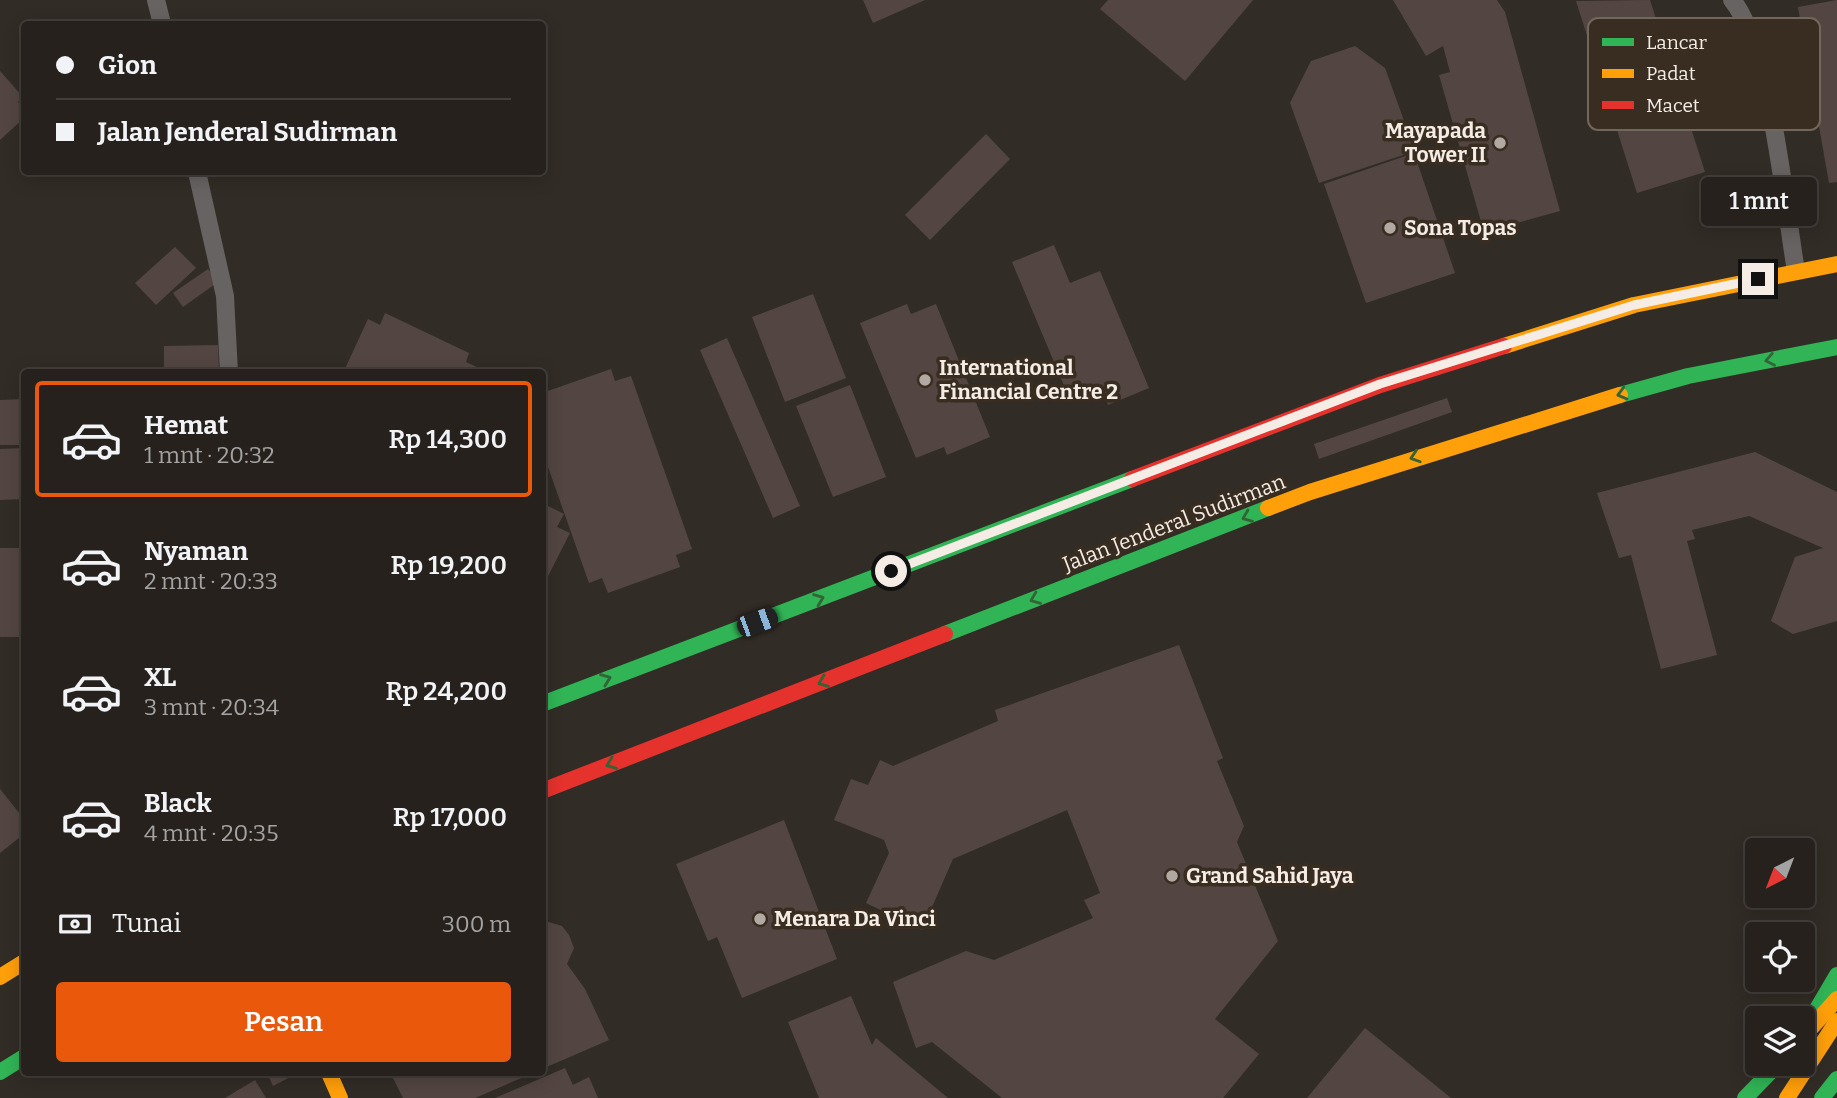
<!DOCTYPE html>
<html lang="id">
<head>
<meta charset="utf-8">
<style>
	:root { --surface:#26211c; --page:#2e2925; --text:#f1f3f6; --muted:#a4a3a3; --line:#423e3b; --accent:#ea580c }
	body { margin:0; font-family:Bitter,serif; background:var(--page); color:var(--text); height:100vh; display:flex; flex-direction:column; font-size:26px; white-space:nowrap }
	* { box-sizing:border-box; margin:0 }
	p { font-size:23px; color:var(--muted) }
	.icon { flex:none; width:38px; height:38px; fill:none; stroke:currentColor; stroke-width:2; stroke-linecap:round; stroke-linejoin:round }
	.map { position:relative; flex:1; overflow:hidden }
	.details { position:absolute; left:21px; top:369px; width:525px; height:707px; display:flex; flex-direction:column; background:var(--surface); border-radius:7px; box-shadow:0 4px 18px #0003,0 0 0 2px var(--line) }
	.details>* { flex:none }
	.guide { position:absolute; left:21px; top:21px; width:525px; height:154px; border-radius:7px; box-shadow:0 4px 18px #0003,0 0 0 2px var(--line); display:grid; align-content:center; height:154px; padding:0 35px; background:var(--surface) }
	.needle { width:46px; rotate:222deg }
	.controls { position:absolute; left:1745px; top:838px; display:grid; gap:14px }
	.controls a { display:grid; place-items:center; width:70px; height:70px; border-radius:7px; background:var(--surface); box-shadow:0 4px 18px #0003,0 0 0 2px var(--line); font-size:35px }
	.end { position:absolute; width:32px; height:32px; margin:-16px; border:9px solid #f5ede5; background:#111; box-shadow:0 0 0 4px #111 }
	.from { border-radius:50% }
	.bubble { position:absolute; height:49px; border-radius:7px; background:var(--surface); box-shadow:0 4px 18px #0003,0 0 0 2px var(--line); font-size:23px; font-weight:600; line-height:49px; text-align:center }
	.car { position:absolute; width:21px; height:42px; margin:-21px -10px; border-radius:9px; box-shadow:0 0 5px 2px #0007; background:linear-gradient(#222 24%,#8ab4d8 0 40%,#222 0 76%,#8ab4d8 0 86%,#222 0) }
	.guide b { display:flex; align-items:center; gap:24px; height:66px; font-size:26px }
	.guide b+b { border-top:2px solid var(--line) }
	.guide i { width:18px; height:18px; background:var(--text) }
	ul { padding:12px 0 0; list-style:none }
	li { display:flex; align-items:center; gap:21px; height:116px; margin:0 14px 10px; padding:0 21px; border:4px solid transparent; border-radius:7px }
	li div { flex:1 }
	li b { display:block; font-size:26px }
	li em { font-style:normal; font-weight:600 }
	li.current { border-color:var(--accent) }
	li>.icon { width:63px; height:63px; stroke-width:1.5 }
	.pay { display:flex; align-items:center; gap:18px; height:77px; padding:0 35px; font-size:26px }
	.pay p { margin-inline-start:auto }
	.primary-button { display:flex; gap:14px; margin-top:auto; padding:14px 35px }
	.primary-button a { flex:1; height:80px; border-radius:7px; background:var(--accent); color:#fff; font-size:28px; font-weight:600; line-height:80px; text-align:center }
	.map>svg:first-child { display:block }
</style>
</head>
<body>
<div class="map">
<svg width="1837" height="1098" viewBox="0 0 1837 1098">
	<rect width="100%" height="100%" fill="#322c26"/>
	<!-- building -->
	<g fill="#534642">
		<polygon points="863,0 925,0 873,23"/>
		<polygon points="1108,0 1253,0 1185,81 1100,9"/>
		<polygon points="1393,0 1497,0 1505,12 1560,211 1484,232 1439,75 1450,72 1443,46 1426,56"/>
		<polygon points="1650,0 1705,172 1637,193 1576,1"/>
		<polygon points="1837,0 1837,182 1829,183 1798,7"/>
		<polygon points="1355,46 1385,68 1415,151 1319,183 1290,103 1311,61"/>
		<polygon points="0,71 23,97 18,102 24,110 24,118 0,140"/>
		<polygon points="986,134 1010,159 930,240 905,215"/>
		<polygon points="1414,153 1455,273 1366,303 1324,184"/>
		<polygon points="1054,245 1070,283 1100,271 1149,388 1108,405 1100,387 1070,400 1012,262"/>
		<polygon points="175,247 196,268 156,305 135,283"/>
		<polygon points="208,269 218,282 183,307 173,293"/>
		<polygon points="813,294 846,378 785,402 752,317"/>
		<polygon points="907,304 911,314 936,304 990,437 947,455 944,447 916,458 860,323"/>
		<polygon points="385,313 469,353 466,362 481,369 479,373 343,373 368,319 380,325"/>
		<polygon points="727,338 800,506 773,518 700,350"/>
		<polygon points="218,345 219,373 164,373 164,346"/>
		<polygon points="611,369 615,381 631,376 692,549 676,555 680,567 608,593 602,578 589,583 542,450 542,393"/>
		<polygon points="850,385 886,477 833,497 796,406"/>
		<polygon points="1447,398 1452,412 1319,459 1314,444"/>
		<polygon points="24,399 24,445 0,445 0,400"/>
		<polygon points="24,448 24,499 0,500 0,449"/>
		<polygon points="1755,452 1837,492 1837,621 1793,634 1771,621 1795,557 1823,548 1749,516 1692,530 1695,539 1687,541 1717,655 1661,669 1631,555 1619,558 1597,493"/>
		<polygon points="542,503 564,514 557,527 570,533 542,588"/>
		<rect x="0" y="548" width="24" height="89"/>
		<polygon points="1179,645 1223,758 1217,761 1244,826 1237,842 1278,941 1215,1019 1259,1054 1223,1098 1002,1098 932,1042 916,1048 893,982 966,951 994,960 1093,918 1084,900 1100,893 1067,810 953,859 922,930 866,903 889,853 884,840 834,820 851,779 868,785 880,760 893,766 998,721 995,710"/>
		<polygon points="0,789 24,819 24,834 0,853"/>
		<polygon points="784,820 837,959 742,998 717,937 708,941 676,864"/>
		<polygon points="542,920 562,926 569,935 574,948 567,964 585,989 609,1040 542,1069"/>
		<polygon points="851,996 872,1045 876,1038 948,1098 819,1098 788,1022"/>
		<polygon points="1365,1028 1451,1098 1307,1098"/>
		<polygon points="565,1068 573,1085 589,1077 598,1098 495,1098"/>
		<polygon points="267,1073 290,1073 292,1076 273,1086"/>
		<polygon points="533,1073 475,1098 403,1098 391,1074"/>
		<polygon points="255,1080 266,1098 225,1098"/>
	</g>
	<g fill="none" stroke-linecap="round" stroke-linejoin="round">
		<!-- street -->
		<g stroke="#676362" stroke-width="18">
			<polyline points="156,0 162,24"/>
			<path d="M1732 0C1770 45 1785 207 1796 271"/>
			<polyline points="197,172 225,296 229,373"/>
		</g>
		<!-- fast -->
		<g stroke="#30b455" stroke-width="16">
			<polyline points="1620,395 1688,376 1837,347"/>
			<polyline points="945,634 1268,508"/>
			<polyline points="542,704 1132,479"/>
			<polyline points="1814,1014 1837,975"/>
			<polyline points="0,1072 24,1057"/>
			<polyline points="1745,1098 1778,1064"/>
			<polyline points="1822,1098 1837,1079"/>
		</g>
		<!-- slow -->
		<g stroke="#ff9f0a" stroke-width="16">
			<polyline points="1504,346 1634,305 1837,264"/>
			<polyline points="1268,508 1310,492 1620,395"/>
			<polyline points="0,977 24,962"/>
			<polyline points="1802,1038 1837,999"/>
			<polyline points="329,1073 340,1098"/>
			<polyline points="1787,1098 1837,1021"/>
		</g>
		<!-- jam -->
		<g stroke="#e5322d" stroke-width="16">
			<polyline points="1132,479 1380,385 1504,346"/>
			<polyline points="542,791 945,634"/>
		</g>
	</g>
	<!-- one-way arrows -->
	<defs><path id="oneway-chevron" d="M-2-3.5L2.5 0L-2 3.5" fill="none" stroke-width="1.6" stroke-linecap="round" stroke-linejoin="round" transform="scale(1.75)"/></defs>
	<g stroke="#356335">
		<use href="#oneway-chevron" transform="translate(1770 360) rotate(169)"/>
		<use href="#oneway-chevron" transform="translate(1622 394) rotate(165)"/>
		<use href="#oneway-chevron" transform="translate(1415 457) rotate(162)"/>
		<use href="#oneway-chevron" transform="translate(1247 517) rotate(158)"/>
		<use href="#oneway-chevron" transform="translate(819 599) rotate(-21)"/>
		<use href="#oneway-chevron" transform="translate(1035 599) rotate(158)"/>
		<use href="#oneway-chevron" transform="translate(606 679) rotate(-21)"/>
		<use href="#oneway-chevron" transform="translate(823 682) rotate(159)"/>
		<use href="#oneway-chevron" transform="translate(611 764) rotate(159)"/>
	</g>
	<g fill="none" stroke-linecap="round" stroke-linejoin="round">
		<!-- route -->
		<polyline stroke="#f5ede5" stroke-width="9" points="891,571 1380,384 1634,305 1758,279"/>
	</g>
	<!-- markers -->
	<g fill="#b1a9a2" stroke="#382d20" stroke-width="2.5">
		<circle cx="1500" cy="143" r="7"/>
		<circle cx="1390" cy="228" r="7"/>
		<circle cx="925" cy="380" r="7"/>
		<circle cx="1172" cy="876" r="7"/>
		<circle cx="760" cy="919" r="7"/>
	</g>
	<g text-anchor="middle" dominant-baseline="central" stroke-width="7" stroke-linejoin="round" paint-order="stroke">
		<!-- poi labels -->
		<g font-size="21" font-weight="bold" fill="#f5ede5" stroke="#382d20" text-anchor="start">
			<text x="1486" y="131" text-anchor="end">Mayapada<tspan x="1486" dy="24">Tower II</tspan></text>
			<text x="1404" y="228">Sona Topas</text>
			<text x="939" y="368">International<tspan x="939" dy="24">Financial Centre 2</tspan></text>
			<text x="1186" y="876">Grand Sahid Jaya</text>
			<text x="774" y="919">Menara Da Vinci</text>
		</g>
		<!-- street labels -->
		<g font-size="21" fill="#f5ede5" stroke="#382d20">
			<text transform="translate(1174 523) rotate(-21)">Jalan Jenderal Sudirman</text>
		</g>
	</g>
	<!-- legend -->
	<rect x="1588" y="18" width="232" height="112" rx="10" fill="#382d20" stroke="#71675b" stroke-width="2"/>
	<rect x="1602" y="38" width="32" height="8" fill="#30b455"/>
	<rect x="1602" y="69" width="32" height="9" fill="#ff9f0a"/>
	<rect x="1602" y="101" width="32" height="8" fill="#e5322d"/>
	<g font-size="19" fill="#f5ede5">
		<text x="1646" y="49">Lancar</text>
		<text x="1646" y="80">Padat</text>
		<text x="1646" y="112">Macet</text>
	</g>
</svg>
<div class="controls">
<a><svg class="needle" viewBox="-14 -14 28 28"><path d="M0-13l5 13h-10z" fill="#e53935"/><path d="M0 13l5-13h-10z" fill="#a4a3a3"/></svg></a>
<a><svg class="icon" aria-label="locate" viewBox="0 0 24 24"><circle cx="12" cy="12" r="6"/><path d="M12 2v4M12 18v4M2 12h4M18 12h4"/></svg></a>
<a><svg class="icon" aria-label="layers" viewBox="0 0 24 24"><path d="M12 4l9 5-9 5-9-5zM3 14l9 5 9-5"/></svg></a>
</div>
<i class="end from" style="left:891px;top:571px"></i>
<i class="end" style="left:1758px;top:279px"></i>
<div class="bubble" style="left:1701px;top:177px;width:116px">1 mnt</div>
<i class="car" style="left:757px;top:622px;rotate:70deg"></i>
<div class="guide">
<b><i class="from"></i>Gion</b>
<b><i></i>Jalan Jenderal Sudirman</b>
</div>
<section class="details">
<ul>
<li class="current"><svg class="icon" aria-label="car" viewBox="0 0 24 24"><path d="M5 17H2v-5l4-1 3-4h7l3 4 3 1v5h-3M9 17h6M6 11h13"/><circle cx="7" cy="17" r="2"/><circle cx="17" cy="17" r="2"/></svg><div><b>Hemat</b><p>1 mnt · 20:32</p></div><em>Rp 14,300</em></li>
<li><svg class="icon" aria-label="car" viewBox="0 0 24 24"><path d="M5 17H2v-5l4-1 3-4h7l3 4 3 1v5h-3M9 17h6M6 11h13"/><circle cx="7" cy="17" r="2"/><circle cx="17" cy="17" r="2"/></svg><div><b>Nyaman</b><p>2 mnt · 20:33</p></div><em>Rp 19,200</em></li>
<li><svg class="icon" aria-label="car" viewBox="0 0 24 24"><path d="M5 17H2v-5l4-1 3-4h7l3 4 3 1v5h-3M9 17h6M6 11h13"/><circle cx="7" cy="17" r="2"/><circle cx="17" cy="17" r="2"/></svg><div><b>XL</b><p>3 mnt · 20:34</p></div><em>Rp 24,200</em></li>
<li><svg class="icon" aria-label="car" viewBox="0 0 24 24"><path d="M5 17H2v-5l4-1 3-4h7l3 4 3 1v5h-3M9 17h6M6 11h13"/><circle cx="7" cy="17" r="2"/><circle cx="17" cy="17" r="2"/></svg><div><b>Black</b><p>4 mnt · 20:35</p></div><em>Rp 17,000</em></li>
</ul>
<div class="pay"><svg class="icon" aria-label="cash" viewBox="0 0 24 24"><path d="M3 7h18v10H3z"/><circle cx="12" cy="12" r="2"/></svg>Tunai<p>300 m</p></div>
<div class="primary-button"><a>Pesan</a></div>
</section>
</div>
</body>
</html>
